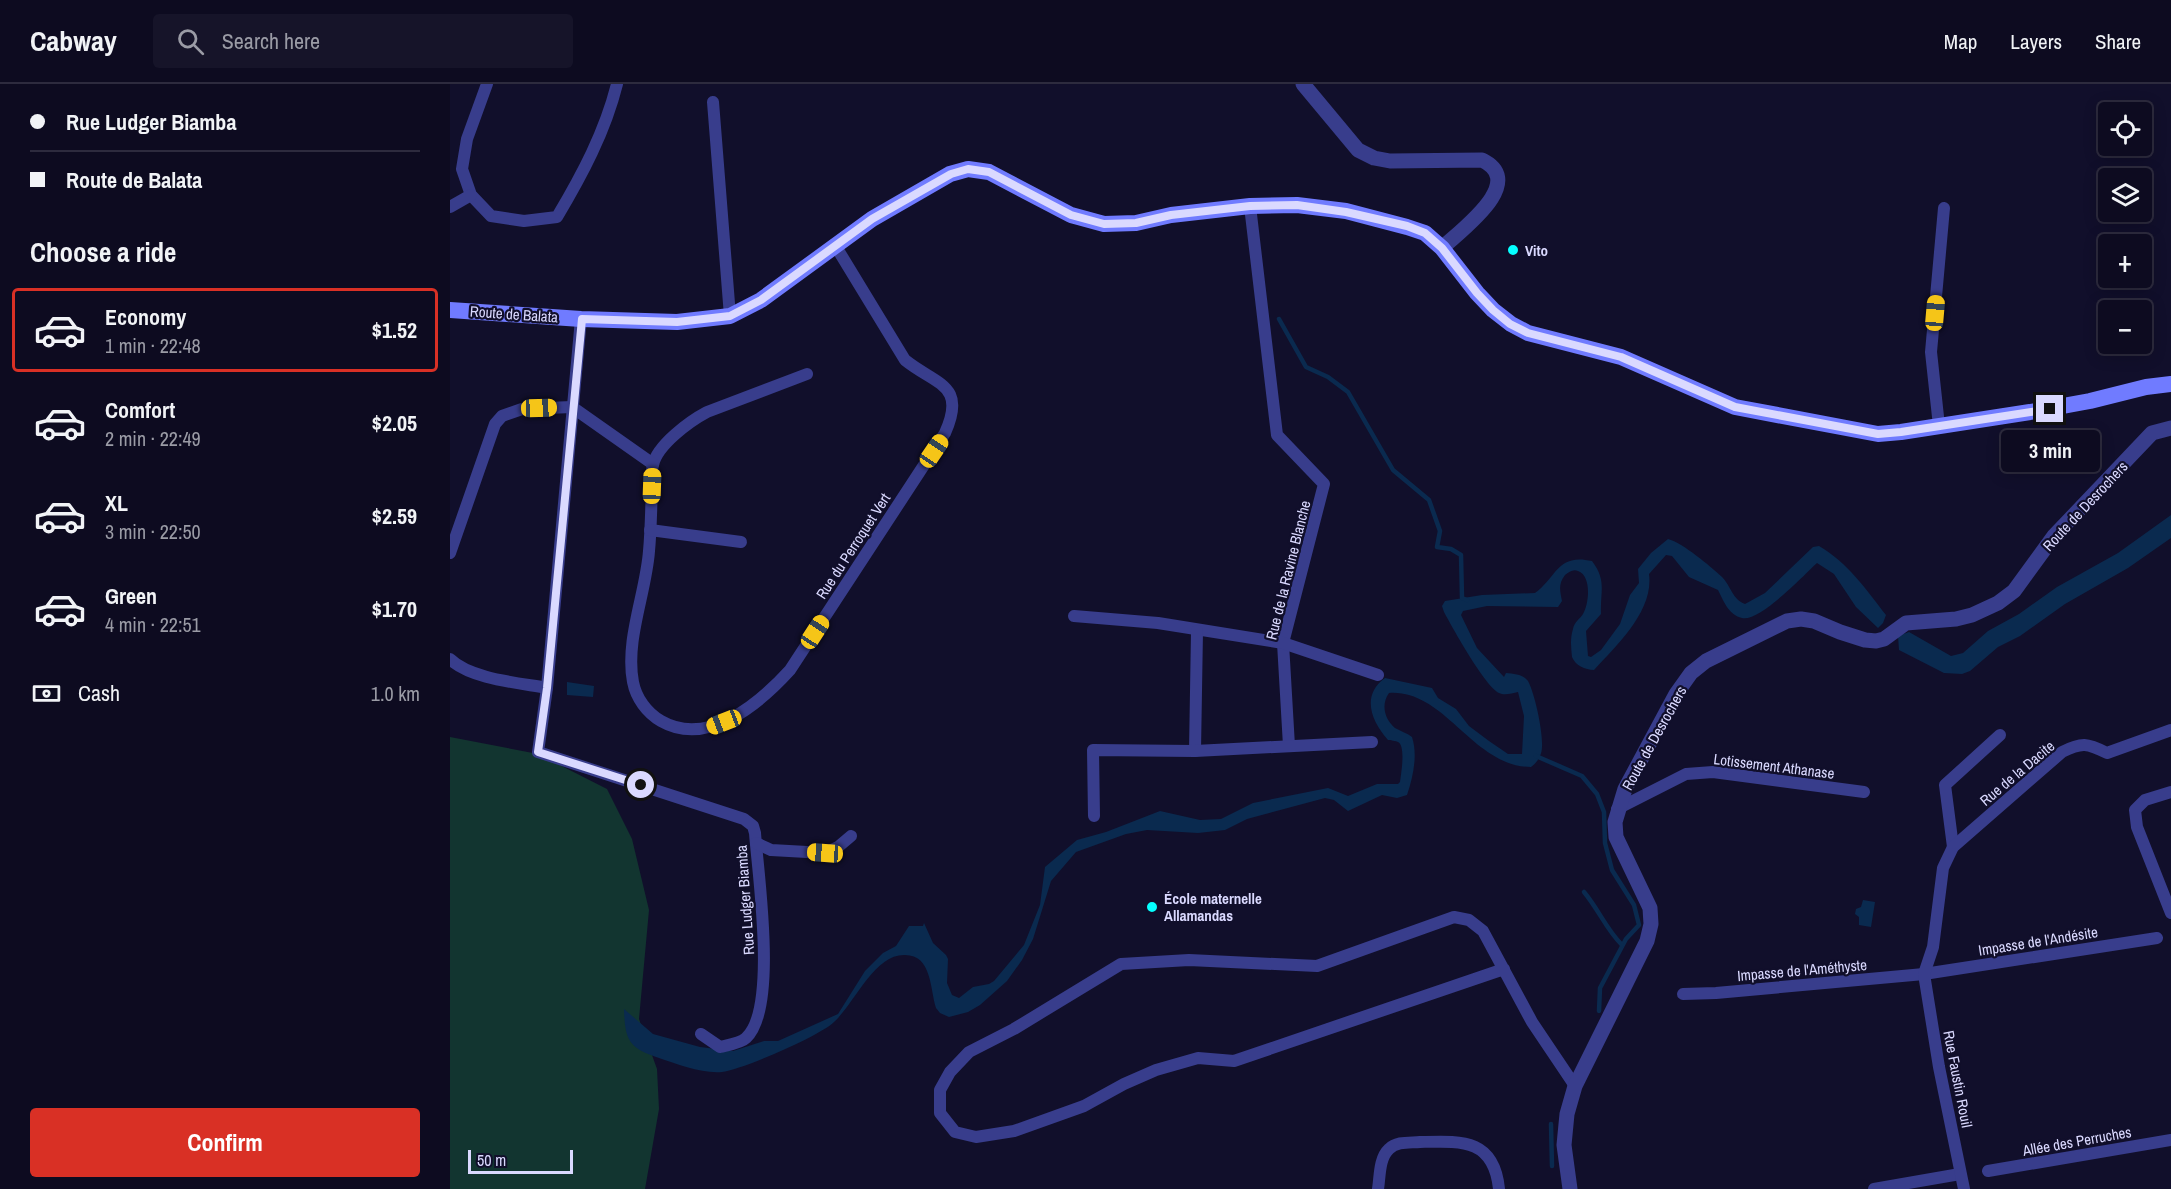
<!DOCTYPE html>
<html lang="en">
<head>
<meta charset="utf-8">
<style>
	:root { --surface:#0d0b20; --page:#161429; --text:#f1f3f6; --muted:#9a9ba5; --line:#2d2b3e; --accent:#d93025 }
	body { margin:0; font-family:"Archivo Narrow",sans-serif; background:var(--page); color:var(--text); height:100vh; display:flex; flex-direction:column; font-size:22px; white-space:nowrap }
	* { box-sizing:border-box; margin:0 }
	p { font-size:20px; color:var(--muted) }
	.icon { flex:none; width:33px; height:33px; fill:none; stroke:currentColor; stroke-width:2; stroke-linecap:round; stroke-linejoin:round }
	.map { position:relative; flex:1; overflow:hidden }
	.sheet { display:flex; flex-direction:column; background:var(--surface); width:450px }
	.sheet>* { flex:none }
	.guide { display:grid; align-content:center; height:132px; padding:0 30px; background:var(--surface) }
	.buttons { position:absolute; left:1648px; top:18px; display:grid; gap:12px }
	.buttons a { display:grid; place-items:center; width:54px; height:54px; border-radius:6px; background:var(--surface); box-shadow:0 3px 15px #0003,0 0 0 2px var(--line); font-size:30px }
	.scale { position:absolute; left:18px; bottom:15px; width:105px; box-sizing:border-box; padding-left:6px; border:3px solid #dad9ff; border-top:0; font-size:16px; line-height:21px; white-space:nowrap; color:#dad9ff; -webkit-text-stroke:4px #110f2b; paint-order:stroke }
	.end { position:absolute; width:27px; height:27px; margin:-14px; border:8px solid #dad9ff; background:#111; box-shadow:0 0 0 3px #111 }
	.from { border-radius:50% }
	.bubble { position:absolute; height:42px; border-radius:6px; background:var(--surface); box-shadow:0 3px 15px #0003,0 0 0 2px var(--line); font-size:20px; font-weight:700; line-height:42px; text-align:center }
	.car { position:absolute; width:18px; height:36px; margin:-18px -9px; border-radius:8px; box-shadow:0 0 4px 2px #0007; background:linear-gradient(#f5c518 24%,#345 0 40%,#f5c518 0 76%,#345 0 86%,#f5c518 0) }
	.guide b { display:flex; align-items:center; gap:21px; height:57px; font-size:22px }
	.guide b+b { border-top:2px solid var(--line) }
	.guide i { width:15px; height:15px; background:var(--text) }
	ul { padding:0; list-style:none }
	li { display:flex; align-items:center; gap:18px; height:84px; margin:0 12px 9px; padding:0 18px; border:3px solid transparent; border-radius:6px }
	li div { flex:1 }
	li b { display:block; font-size:22px }
	li em { font-style:normal; font-weight:700 }
	li.current { border-color:var(--accent) }
	li>.icon { width:54px; height:54px; stroke-width:1.5 }
	h2 { padding:0 30px; font-size:27px; line-height:72px }
	.pay { display:flex; align-items:center; gap:15px; height:66px; padding:0 30px; font-size:22px }
	.pay p { margin-inline-start:auto }
	.cta { display:flex; gap:12px; margin-top:auto; padding:12px 30px }
	.cta a { flex:1; height:69px; border-radius:6px; background:var(--accent); color:#fff; font-size:24px; font-weight:700; line-height:69px; text-align:center }
	header { display:flex; align-items:center; gap:36px; box-sizing:border-box; height:84px; padding:0 30px; background:var(--surface); border-bottom:2px solid var(--line) }
	header strong { font-size:28px }
	nav { display:flex; gap:33px; margin-inline-start:auto; font-size:21px }
	.search { width:420px; height:54px; background:var(--page); display:flex; align-items:center; gap:15px; box-sizing:border-box; padding:0 21px; border-radius:6px; color:var(--muted); font-size:22px }
	main { display:flex; flex:1; min-height:0 }
	.map>svg:first-child { display:block }
</style>
</head>
<body>
<header>
<strong>Cabway</strong>
<div class="search"><svg class="icon" aria-label="search" viewBox="0 0 24 24"><circle cx="10" cy="10" r="6"/><path d="M15 15l6 6"/></svg>Search here</div>
<nav><a>Map</a><a>Layers</a><a>Share</a></nav>
</header>
<main>
<section class="sheet">
<div class="guide">
<b><i class="from"></i>Rue Ludger Biamba</b>
<b><i></i>Route de Balata</b>
</div>
<h2>Choose a ride</h2>
<ul>
<li class="current"><svg class="icon" aria-label="car" viewBox="0 0 24 24"><path d="M5 17H2v-5l4-1 3-4h7l3 4 3 1v5h-3M9 17h6M6 11h13"/><circle cx="7" cy="17" r="2"/><circle cx="17" cy="17" r="2"/></svg><div><b>Economy</b><p>1 min · 22:48</p></div><em>$1.52</em></li>
<li><svg class="icon" aria-label="car" viewBox="0 0 24 24"><path d="M5 17H2v-5l4-1 3-4h7l3 4 3 1v5h-3M9 17h6M6 11h13"/><circle cx="7" cy="17" r="2"/><circle cx="17" cy="17" r="2"/></svg><div><b>Comfort</b><p>2 min · 22:49</p></div><em>$2.05</em></li>
<li><svg class="icon" aria-label="car" viewBox="0 0 24 24"><path d="M5 17H2v-5l4-1 3-4h7l3 4 3 1v5h-3M9 17h6M6 11h13"/><circle cx="7" cy="17" r="2"/><circle cx="17" cy="17" r="2"/></svg><div><b>XL</b><p>3 min · 22:50</p></div><em>$2.59</em></li>
<li><svg class="icon" aria-label="car" viewBox="0 0 24 24"><path d="M5 17H2v-5l4-1 3-4h7l3 4 3 1v5h-3M9 17h6M6 11h13"/><circle cx="7" cy="17" r="2"/><circle cx="17" cy="17" r="2"/></svg><div><b>Green</b><p>4 min · 22:51</p></div><em>$1.70</em></li>
</ul>
<div class="pay"><svg class="icon" aria-label="cash" viewBox="0 0 24 24"><path d="M3 7h18v10H3z"/><circle cx="12" cy="12" r="2"/></svg>Cash<p>1.0 km</p></div>
<div class="cta"><a>Confirm</a></div>
</section>
<div class="map">
<svg width="1721" height="1105" viewBox="0 0 1721 1105">
	<rect width="100%" height="100%" fill="#110f2b"/>
	<!-- green -->
	<polygon fill="#123530" points="0,653 88,670 157,705 182,755 199,826 189,935 207,985 209,1025 195,1105 0,1105"/>
	<!-- water -->
	<g fill="#0a2a4f">
		<polygon points="1721,431 1721,454 1678,484 1615,520 1570,552 1548,563 1520,587 1512,590 1494,589 1449,566 1448,552 1459,548 1501,572 1513,569 1538,547 1569,530 1607,503 1668,469"/>
		<path d="M1218 455C1233 459 1260 482 1272 493 1281 502 1282 515 1295 520L1315 509 1363 463 1369 462C1398 479 1416 505 1436 531L1433 539 1428 544 1406 523 1384 490 1367 479C1354 491 1310 538 1292 534 1279 531 1274 518 1268 506L1239 493 1222 472 1216 471 1199 490C1204 527 1167 561 1144 586 1135 586 1125 581 1122 573 1121 564 1120 554 1123 545 1124 538 1130 535 1133 530 1139 520 1142 492 1128 487 1123 485 1119 488 1115 491 1108 500 1110 507 1112 517L1108 523 1037 522 1013 527 1011 531 1027 564 1054 593 1056 589C1064 590 1073 590 1078 597 1085 610 1093 648 1092 663 1092 671 1087 679 1081 683 1023 683 995 605 939 609 931 620 934 635 945 644 950 647 957 649 962 653 968 671 963 693 957 711L947 714 932 711 898 727 884 716 875 714 797 735 775 746 748 749 697 746 676 750 626 768 601 797 583 855 572 876 557 897 530 921 518 928 499 933 490 929 486 924C480 905 482 871 455 871 424 870 405 919 384 938 370 952 291 986 272 988 253 990 227 980 209 974 179 964 175 957 174 925L203 950 250 963 283 967 314 957H328L388 930 415 887 433 869 446 862 459 842H473L474 839 483 859 496 871 498 875 497 899 502 911 509 914 523 903 539 900 544 897 574 861 590 821 595 783 627 756 656 748 710 727 750 736 771 735 803 719 878 704 898 712 927 700H948L950 698C951 690 956 662 948 658 947 657 939 656 938 656 921 637 911 611 935 594L982 604 988 614 1006 625 1019 642 1039 657 1058 670H1072L1074 632 1068 608C1062 609 1055 612 1049 609 1035 602 1003 545 994 528L992 522 995 517 1032 511 1085 509C1107 493 1107 469 1142 477 1157 497 1150 507 1151 530L1136 547 1138 572 1141 573 1151 566 1170 540 1180 511 1189 499 1188 485 1201 469Z"/>
		<polygon points="117,598 144,602 143,613 117,611"/>
		<polygon points="1413,816 1425,818 1421,843 1409,841 1409,833 1405,830 1406,825 1411,823"/>
	</g>
	<g fill="none" stroke-linecap="round" stroke-linejoin="round">
		<!-- stream -->
		<g stroke="#0a2a4f" stroke-width="4.5">
			<polyline points="829,235 856,283 878,293 898,308 943,386 979,416 990,447 987,463 1001,465 1011,471 1012,514 1017,516"/>
			<polyline points="1086,672 1132,692 1147,710 1154,728 1155,759 1162,786 1184,821 1189,841 1176,855 1150,904 1149,927"/>
			<path d="M1134 808C1149 826 1156 845 1172 861"/>
			<polyline points="1101,1040 1102,1082"/>
		</g>
		<!-- minor -->
		<g stroke="#383d8c" stroke-width="12">
			<path d="M37 0 17 55 12 85 21 111 41 132 74 137 107 133C132 91 155 48 167 0"/>
			<polyline points="263,18 280,232"/>
			<polyline points="800,122 827,351 874,400 833,559 839,662"/>
			<polyline points="0,123 21,111"/>
			<path d="M131 235 97 604 88 668 294 735 303 742 305 749C308 791 328 925 296 954 291 959 278 961 270 963L251 950"/>
			<path d="M357 290 257 328C240 337 207 361 203 381 201 388 202 396 202 404 201 425 201 446 199 467 196 509 175 556 183 598 186 614 197 629 211 637 258 664 310 619 340 586L495 349C517 300 486 301 455 276L385 161"/>
			<polyline points="1489,342 1481,268 1494,124"/>
			<polyline points="200,446 291,458"/>
			<polyline points="0,469 45,340 52,332 72,325 122,323 203,380"/>
			<polyline points="624,532 708,539 833,559 928,591"/>
			<path d="M0 575C20 595 70 599 97 604"/>
			<polyline points="745,667 747,547"/>
			<polyline points="1721,708 1695,716 1685,726 1687,743 1721,829"/>
			<polyline points="1167,725 1236,690 1263,688 1414,708"/>
			<polyline points="644,732 643,666 745,667 922,658"/>
			<polyline points="306,759 321,766 375,769 388,763 401,752"/>
			<polyline points="1503,763 1495,701 1550,651"/>
			<polyline points="1054,885 784,977 748,974 706,986 674,1000 634,1022 564,1047 526,1053 505,1048 490,1029 490,1006 500,988 519,968 564,945 671,880 739,876 867,882 1004,833 1019,836 1033,847 1082,938 1125,1002"/>
			<polyline points="1233,910 1266,909 1474,890 1707,854"/>
			<polyline points="1538,1087 1721,1056"/>
			<path d="M928 1105C930 1093 929 1074 939 1065 947 1057 960 1059 970 1058 1011 1057 1044 1054 1049 1105"/>
			<polyline points="1424,1105 1510,1090"/>
			<path d="M1514 1105 1489 983 1474 890 1483 863 1493 784 1503 763 1612 668C1632 658 1637 659 1657 669L1721 646"/>
		</g>
		<!-- tertiary -->
		<g stroke="#383d8c" stroke-width="15">
			<path d="M853 0 908 66 924 74 940 77 1032 76C1078 98 1011 146 992 164"/>
			<polyline points="1120,1105 1114,1061 1117,1030 1125,1002 1197,857 1201,840 1200,824 1166,753 1165,738 1175,705 1226,610 1241,589 1256,577 1337,537 1351,535 1364,537 1390,548 1415,556 1426,557 1434,555 1456,539 1506,535 1522,531 1548,519 1564,507 1604,452 1702,349 1721,344"/>
		</g>
		<!-- secondary -->
		<polyline stroke="#707bff" stroke-width="16" points="0,226 131,235 227,238 280,232 311,216 422,135 500,90 518,85 539,88 621,131 654,140 686,139 721,131 800,122 847,121 896,127 957,143 975,149 992,164 1027,209 1043,226 1061,240 1078,249 1171,273 1285,323 1428,350 1451,348 1580,328 1640,317 1696,303 1721,300"/>
	</g>
	<g fill="none" stroke-linecap="round" stroke-linejoin="round">
		<!-- route -->
		<polyline stroke="#dad9ff" stroke-width="8" points="191,701 88,668 97,604 132,235 227,238 280,232 311,216 422,135 501,90 518,85 539,88 621,131 654,140 686,139 721,131 800,122 847,121 896,128 957,142 975,149 992,164 1027,209 1043,226 1060,240 1078,249 1171,273 1285,323 1428,350 1451,348 1600,325"/>
	</g>
	<!-- markers -->
	<g fill="#05ffff" stroke="#110f2b" stroke-width="2">
		<circle cx="1063" cy="166" r="6"/>
		<circle cx="702" cy="823" r="6"/>
	</g>
	<g text-anchor="middle" dominant-baseline="central" stroke-width="4.5" stroke-linejoin="round" paint-order="stroke">
		<!-- poi labels -->
		<g font-size="15" font-weight="bold" fill="#dad9ff" stroke="#110f2b" text-anchor="start">
			<text x="1075" y="166">Vito</text>
			<text x="714" y="814">École maternelle<tspan x="714" dy="17">Allamandas</tspan></text>
		</g>
		<!-- street labels -->
		<g font-size="15" fill="#dad9ff" stroke="#110f2b">
			<text transform="translate(64 230) rotate(4)">Route de Balata</text>
			<text transform="translate(1635 422) rotate(-47)">Route de Desrochers</text>
			<text transform="translate(403 462) rotate(-57)">Rue du Perroquet Vert</text>
			<text transform="translate(838 486) rotate(-76)">Rue de la Ravine Blanche</text>
			<text transform="translate(1204 654) rotate(-61)">Route de Desrochers</text>
			<text transform="translate(1324 682) rotate(7)">Lotissement Athanase</text>
			<text transform="translate(1567 689) rotate(-40)">Rue de la Dacite</text>
			<text transform="translate(295 816) rotate(-94)">Rue Ludger Biamba</text>
			<text transform="translate(1588 857) rotate(-9)">Impasse de l'Andésite</text>
			<text transform="translate(1352 886) rotate(-5)">Impasse de l'Améthyste</text>
			<text transform="translate(1508 995) rotate(79)">Rue Faustin Rouil</text>
			<text transform="translate(1627 1057) rotate(-10)">Allée des Perruches</text>
		</g>
	</g>
</svg>
<div class="buttons">
<a><svg class="icon" aria-label="locate" viewBox="0 0 24 24"><circle cx="12" cy="12" r="6"/><path d="M12 2v4M12 18v4M2 12h4M18 12h4"/></svg></a>
<a><svg class="icon" aria-label="layers" viewBox="0 0 24 24"><path d="M12 4l9 5-9 5-9-5zM3 14l9 5 9-5"/></svg></a>
<a>+</a>
<a>−</a>
</div>
<div class="scale">50 m</div>
<i class="end from" style="left:191px;top:701px"></i>
<i class="end" style="left:1600px;top:325px"></i>
<div class="bubble" style="left:1551px;top:346px;width:99px">3 min</div>
<i class="car" style="left:1485px;top:229px;rotate:5deg"></i>
<i class="car" style="left:89px;top:324px;rotate:88deg"></i>
<i class="car" style="left:484px;top:367px;rotate:34deg"></i>
<i class="car" style="left:202px;top:402px;rotate:2deg"></i>
<i class="car" style="left:365px;top:548px;rotate:33deg"></i>
<i class="car" style="left:274px;top:638px;rotate:249deg"></i>
<i class="car" style="left:375px;top:769px;rotate:274deg"></i>
</div>
</main>
</body>
</html>
